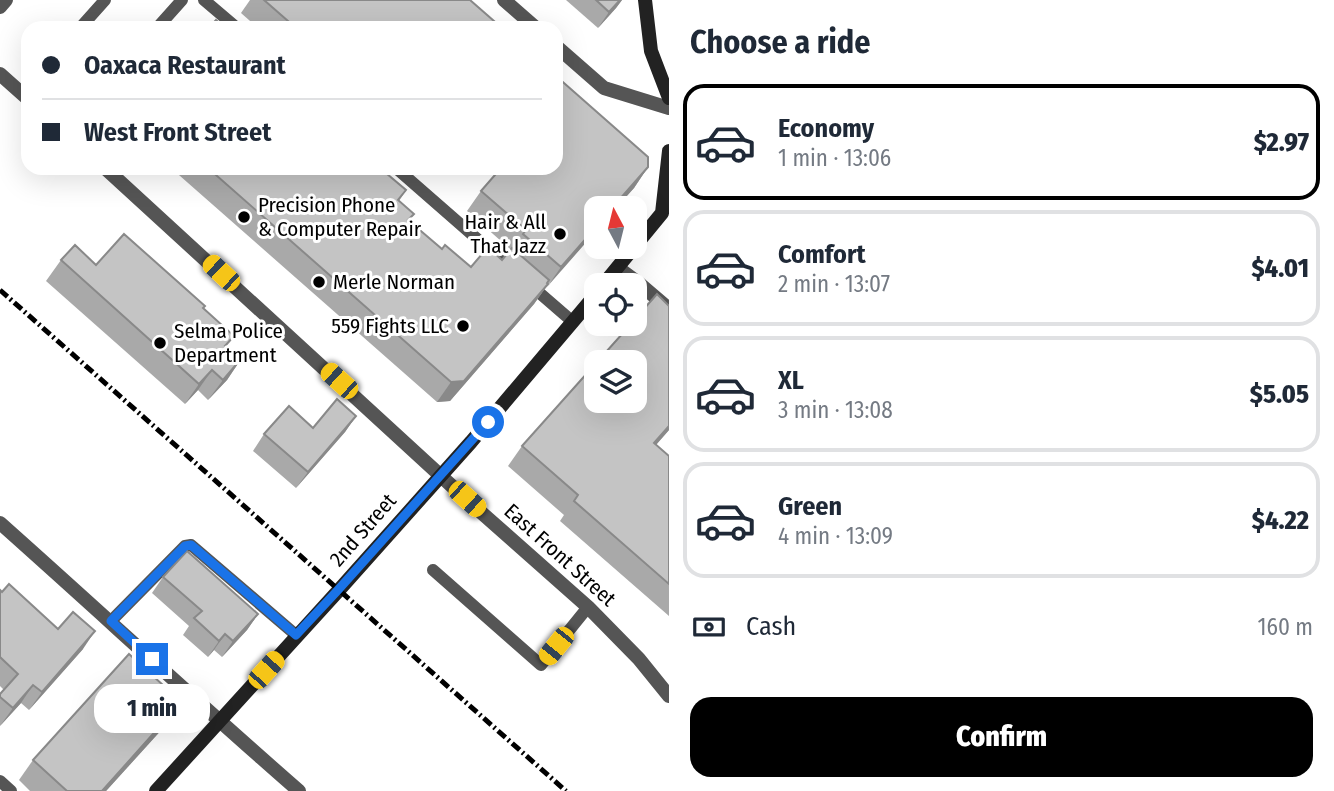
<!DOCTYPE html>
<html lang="en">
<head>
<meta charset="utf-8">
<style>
	:root { --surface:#fff; --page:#f2f2f3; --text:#1f2937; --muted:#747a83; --line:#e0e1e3; --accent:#000 }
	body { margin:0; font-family:"Fira Sans Condensed",sans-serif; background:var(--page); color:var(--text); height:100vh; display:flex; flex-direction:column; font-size:26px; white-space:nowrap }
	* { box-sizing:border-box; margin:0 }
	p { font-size:23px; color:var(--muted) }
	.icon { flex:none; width:38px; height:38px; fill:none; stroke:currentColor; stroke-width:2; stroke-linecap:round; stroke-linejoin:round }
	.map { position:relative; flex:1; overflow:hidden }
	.sheet { display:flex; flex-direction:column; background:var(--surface); width:665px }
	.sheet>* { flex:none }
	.hud { position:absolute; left:21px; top:21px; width:542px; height:154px; border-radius:21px; box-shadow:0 7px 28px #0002; display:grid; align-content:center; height:154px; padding:0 21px; background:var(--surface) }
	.needle { width:46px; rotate:353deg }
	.fabs { position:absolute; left:584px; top:196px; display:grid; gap:14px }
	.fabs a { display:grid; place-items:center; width:63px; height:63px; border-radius:14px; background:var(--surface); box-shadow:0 7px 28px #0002; font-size:35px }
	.end { position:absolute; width:32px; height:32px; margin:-16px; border:9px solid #1a73e8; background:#fff; box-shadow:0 0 0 4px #fff }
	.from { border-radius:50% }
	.bubble { position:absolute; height:49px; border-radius:21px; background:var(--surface); box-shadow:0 7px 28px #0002; font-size:23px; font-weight:800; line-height:49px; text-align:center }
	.car { position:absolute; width:21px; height:42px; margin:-21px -10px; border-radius:9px; box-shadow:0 0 5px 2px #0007; background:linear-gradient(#f5c518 24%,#345 0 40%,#f5c518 0 76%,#345 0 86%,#f5c518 0) }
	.hud b { display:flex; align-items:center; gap:24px; height:66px; font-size:26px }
	.hud b+b { border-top:2px solid var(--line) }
	.hud i { width:18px; height:18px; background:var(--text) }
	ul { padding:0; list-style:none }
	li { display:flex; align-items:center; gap:21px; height:116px; margin:0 14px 10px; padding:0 7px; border:4px solid var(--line); border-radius:21px }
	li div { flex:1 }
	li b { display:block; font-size:26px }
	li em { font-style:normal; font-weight:800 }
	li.on { border-color:var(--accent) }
	li>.icon { width:63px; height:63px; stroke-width:1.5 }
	h2 { padding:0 21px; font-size:32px; line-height:84px }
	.pay { display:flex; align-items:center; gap:18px; height:77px; padding:0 21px; font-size:26px }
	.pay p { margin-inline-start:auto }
	.action { display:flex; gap:14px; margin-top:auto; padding:14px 21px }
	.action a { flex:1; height:80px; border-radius:21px; background:var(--accent); color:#fff; font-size:28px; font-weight:800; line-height:80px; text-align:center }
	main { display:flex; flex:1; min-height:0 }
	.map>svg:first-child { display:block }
</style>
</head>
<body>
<main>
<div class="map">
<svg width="669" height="791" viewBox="0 0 669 791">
	<rect width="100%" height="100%" fill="#fff"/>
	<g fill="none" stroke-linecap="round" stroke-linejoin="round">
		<!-- service -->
		<g stroke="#555" stroke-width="12">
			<polyline points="204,0 237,28"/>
			<polyline points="80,28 105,0"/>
			<polyline points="157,28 182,0"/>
			<polyline points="396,168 499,258"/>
			<polyline points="528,283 573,322"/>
			<polyline points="433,570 541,665 588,607"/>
			<polyline points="111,621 185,546 191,545 296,635"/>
			<polyline points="0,781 11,791"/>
		</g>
		<!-- minor -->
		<g stroke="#555" stroke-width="14">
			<polyline points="504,0 536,28"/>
			<polyline points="0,7 6,0"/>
			<polyline points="556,46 604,88 669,108"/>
			<polyline points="0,74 28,99"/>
			<polyline points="105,168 466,499 588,607 639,659 669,696"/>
			<polyline points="618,268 641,285 669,309"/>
			<path d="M0 523C100 612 198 703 299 791"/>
		</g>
		<!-- secondary -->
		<g stroke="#222" stroke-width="14">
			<polyline points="645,0 651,51 669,98"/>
			<polyline points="603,285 662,213 669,151"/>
			<polyline points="156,791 339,590 471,442 597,293"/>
		</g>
		<!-- rail -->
		<polyline stroke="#000" stroke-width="5" stroke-dasharray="10 3.5 2 3.5" stroke-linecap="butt" points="0,290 566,791"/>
	</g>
	<!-- wall -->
	<g fill="#a9a9a9">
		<polygon points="250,0 470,0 502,28 258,28 241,13"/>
		<polygon points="566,0 622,0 616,8 598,28"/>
		<polygon points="648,167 634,188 546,287 534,304 450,401 437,402 171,168 380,168 406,190 399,201 409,221 442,249 471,267 502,260 510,249 467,211 481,191"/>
		<polygon points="61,260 96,265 204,309 227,347 241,359 227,380 208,400 198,390 185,404 46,281"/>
		<polygon points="669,306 669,430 656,445 669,456 669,616 560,521 564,515 508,466 522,446"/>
		<polygon points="356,416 345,432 296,488 253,451 264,434 313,428"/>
		<polygon points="163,577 258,614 247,630 222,657 214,650 208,657 183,635 189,626 152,593"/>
		<polygon points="0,590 58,629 83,649 29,710 21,703 0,726 0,694 4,690 0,686"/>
		<polygon points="164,727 106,791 30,791 19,780 33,760"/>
	</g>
	<!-- shaded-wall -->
	<g fill="#898989">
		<polygon points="620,0 622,0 616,8 598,28 609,12"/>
		<polygon points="648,167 634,188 616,208 612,208"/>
		<polygon points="597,226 597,230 547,287 561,267"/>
		<polygon points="548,284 534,304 450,401 437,402 451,382"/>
		<polygon points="241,359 227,380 208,400 223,380"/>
		<polygon points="212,370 198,390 185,404 199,384"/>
		<polygon points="356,416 345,432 296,488 308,472"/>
		<polygon points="669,426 669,430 640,463 654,443"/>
		<polygon points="258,614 247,630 222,657 233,641"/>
		<polygon points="95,631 83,649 29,710 42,692"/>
		<polygon points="225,634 214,650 208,657 219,641"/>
		<polygon points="33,685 21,703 0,726 13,708"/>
		<polygon points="178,706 164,727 106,791 102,791"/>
	</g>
	<!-- building -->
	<g fill="#c4c4c4" stroke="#898989" stroke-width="2" fill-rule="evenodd">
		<polygon points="264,0 470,0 502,28 296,28"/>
		<polygon points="596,0 620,0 609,12"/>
		<polygon points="216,20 225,28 209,28"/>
		<polygon points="556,76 648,157 648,167 612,208 597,208 597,226 561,267 523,234 526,230 481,191 501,168 556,168"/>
		<polygon points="208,168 380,168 406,190 398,200 414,214 408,220 442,249 445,245 471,267 488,247 502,260 512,248 549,280 547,283 548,284 464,381 451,382"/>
		<polygon points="124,234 205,306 203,308 234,336 225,346 241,359 223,380 212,370 199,384 61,260 75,245 96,265"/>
		<path d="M657 294 669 306V426L654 443 669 456V584L574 501 578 495 522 446 631 324H635V319ZM597 362H635V401H597Z"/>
		<polygon points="337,399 356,416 308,472 264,434 289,406 313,428"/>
		<polygon points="187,551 258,614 233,641 225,634 219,641 194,618 202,611 163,577"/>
		<polygon points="9,584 58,629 73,612 95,631 42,692 33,685 13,708 0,697 0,694 18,674 0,657 0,590 2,592"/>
		<polygon points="129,654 176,697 178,706 102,791 67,791 33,760"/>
	</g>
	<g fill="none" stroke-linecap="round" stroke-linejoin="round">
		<!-- route -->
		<polyline stroke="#1a73e8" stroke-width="9" points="152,659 111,621 185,546 191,545 296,635 338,590 488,422"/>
	</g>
	<!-- markers -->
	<g fill="#000" stroke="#fff" stroke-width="2.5">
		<circle cx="244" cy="217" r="7"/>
		<circle cx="560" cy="234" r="7"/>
		<circle cx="319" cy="282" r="7"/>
		<circle cx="463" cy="326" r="7"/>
		<circle cx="160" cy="343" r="7"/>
	</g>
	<g text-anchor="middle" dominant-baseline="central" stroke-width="6" stroke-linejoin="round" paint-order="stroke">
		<!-- poi labels -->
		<g font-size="21" fill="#000" stroke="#fff" text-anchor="start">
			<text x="258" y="205">Precision Phone<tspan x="258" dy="24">&amp; Computer Repair</tspan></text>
			<text x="546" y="222" text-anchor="end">Hair &amp; All<tspan x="546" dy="24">That Jazz</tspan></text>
			<text x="333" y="282">Merle Norman</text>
			<text x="449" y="326" text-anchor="end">559 Fights LLC</text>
			<text x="174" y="331">Selma Police<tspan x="174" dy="24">Department</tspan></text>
		</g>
		<!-- street labels -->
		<g font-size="21" fill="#000" stroke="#fff">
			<text transform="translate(363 530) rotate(-49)">2nd Street</text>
			<text transform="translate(560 555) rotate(42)">East Front Street</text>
		</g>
	</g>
</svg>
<div class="fabs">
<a><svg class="needle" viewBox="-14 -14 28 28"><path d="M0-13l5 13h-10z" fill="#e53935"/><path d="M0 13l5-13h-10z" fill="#747a83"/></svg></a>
<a><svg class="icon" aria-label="locate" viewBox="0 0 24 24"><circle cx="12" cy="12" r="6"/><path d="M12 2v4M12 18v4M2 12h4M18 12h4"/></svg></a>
<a><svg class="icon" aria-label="layers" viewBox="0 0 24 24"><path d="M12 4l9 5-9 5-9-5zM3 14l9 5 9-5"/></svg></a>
</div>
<i class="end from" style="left:488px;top:422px"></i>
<i class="end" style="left:152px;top:659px"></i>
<div class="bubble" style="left:94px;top:684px;width:116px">1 min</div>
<i class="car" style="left:221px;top:273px;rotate:313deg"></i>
<i class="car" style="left:339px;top:381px;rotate:312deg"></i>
<i class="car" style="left:467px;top:499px;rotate:132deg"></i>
<i class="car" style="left:556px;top:646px;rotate:219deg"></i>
<i class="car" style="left:266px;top:670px;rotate:42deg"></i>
<div class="hud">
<b><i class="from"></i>Oaxaca Restaurant</b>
<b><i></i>West Front Street</b>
</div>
</div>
<section class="sheet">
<h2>Choose a ride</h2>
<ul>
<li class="on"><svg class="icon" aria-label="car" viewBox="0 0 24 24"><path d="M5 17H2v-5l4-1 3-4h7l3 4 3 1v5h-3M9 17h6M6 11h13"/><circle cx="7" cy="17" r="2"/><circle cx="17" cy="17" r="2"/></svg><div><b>Economy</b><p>1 min · 13:06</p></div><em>$2.97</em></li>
<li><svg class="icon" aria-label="car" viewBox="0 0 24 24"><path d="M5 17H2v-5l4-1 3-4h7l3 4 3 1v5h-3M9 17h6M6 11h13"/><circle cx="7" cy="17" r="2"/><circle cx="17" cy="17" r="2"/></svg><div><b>Comfort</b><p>2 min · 13:07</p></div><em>$4.01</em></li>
<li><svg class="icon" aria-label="car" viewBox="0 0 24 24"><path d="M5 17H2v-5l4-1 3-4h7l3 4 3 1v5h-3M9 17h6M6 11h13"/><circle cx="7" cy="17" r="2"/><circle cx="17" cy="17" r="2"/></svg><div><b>XL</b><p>3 min · 13:08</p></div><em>$5.05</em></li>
<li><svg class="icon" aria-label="car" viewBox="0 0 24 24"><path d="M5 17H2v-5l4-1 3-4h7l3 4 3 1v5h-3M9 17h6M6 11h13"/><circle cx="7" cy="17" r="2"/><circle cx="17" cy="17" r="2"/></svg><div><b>Green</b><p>4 min · 13:09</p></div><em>$4.22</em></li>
</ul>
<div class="pay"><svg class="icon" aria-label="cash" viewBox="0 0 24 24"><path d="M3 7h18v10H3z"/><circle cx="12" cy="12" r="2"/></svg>Cash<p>160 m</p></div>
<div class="action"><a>Confirm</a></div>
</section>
</main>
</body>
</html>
